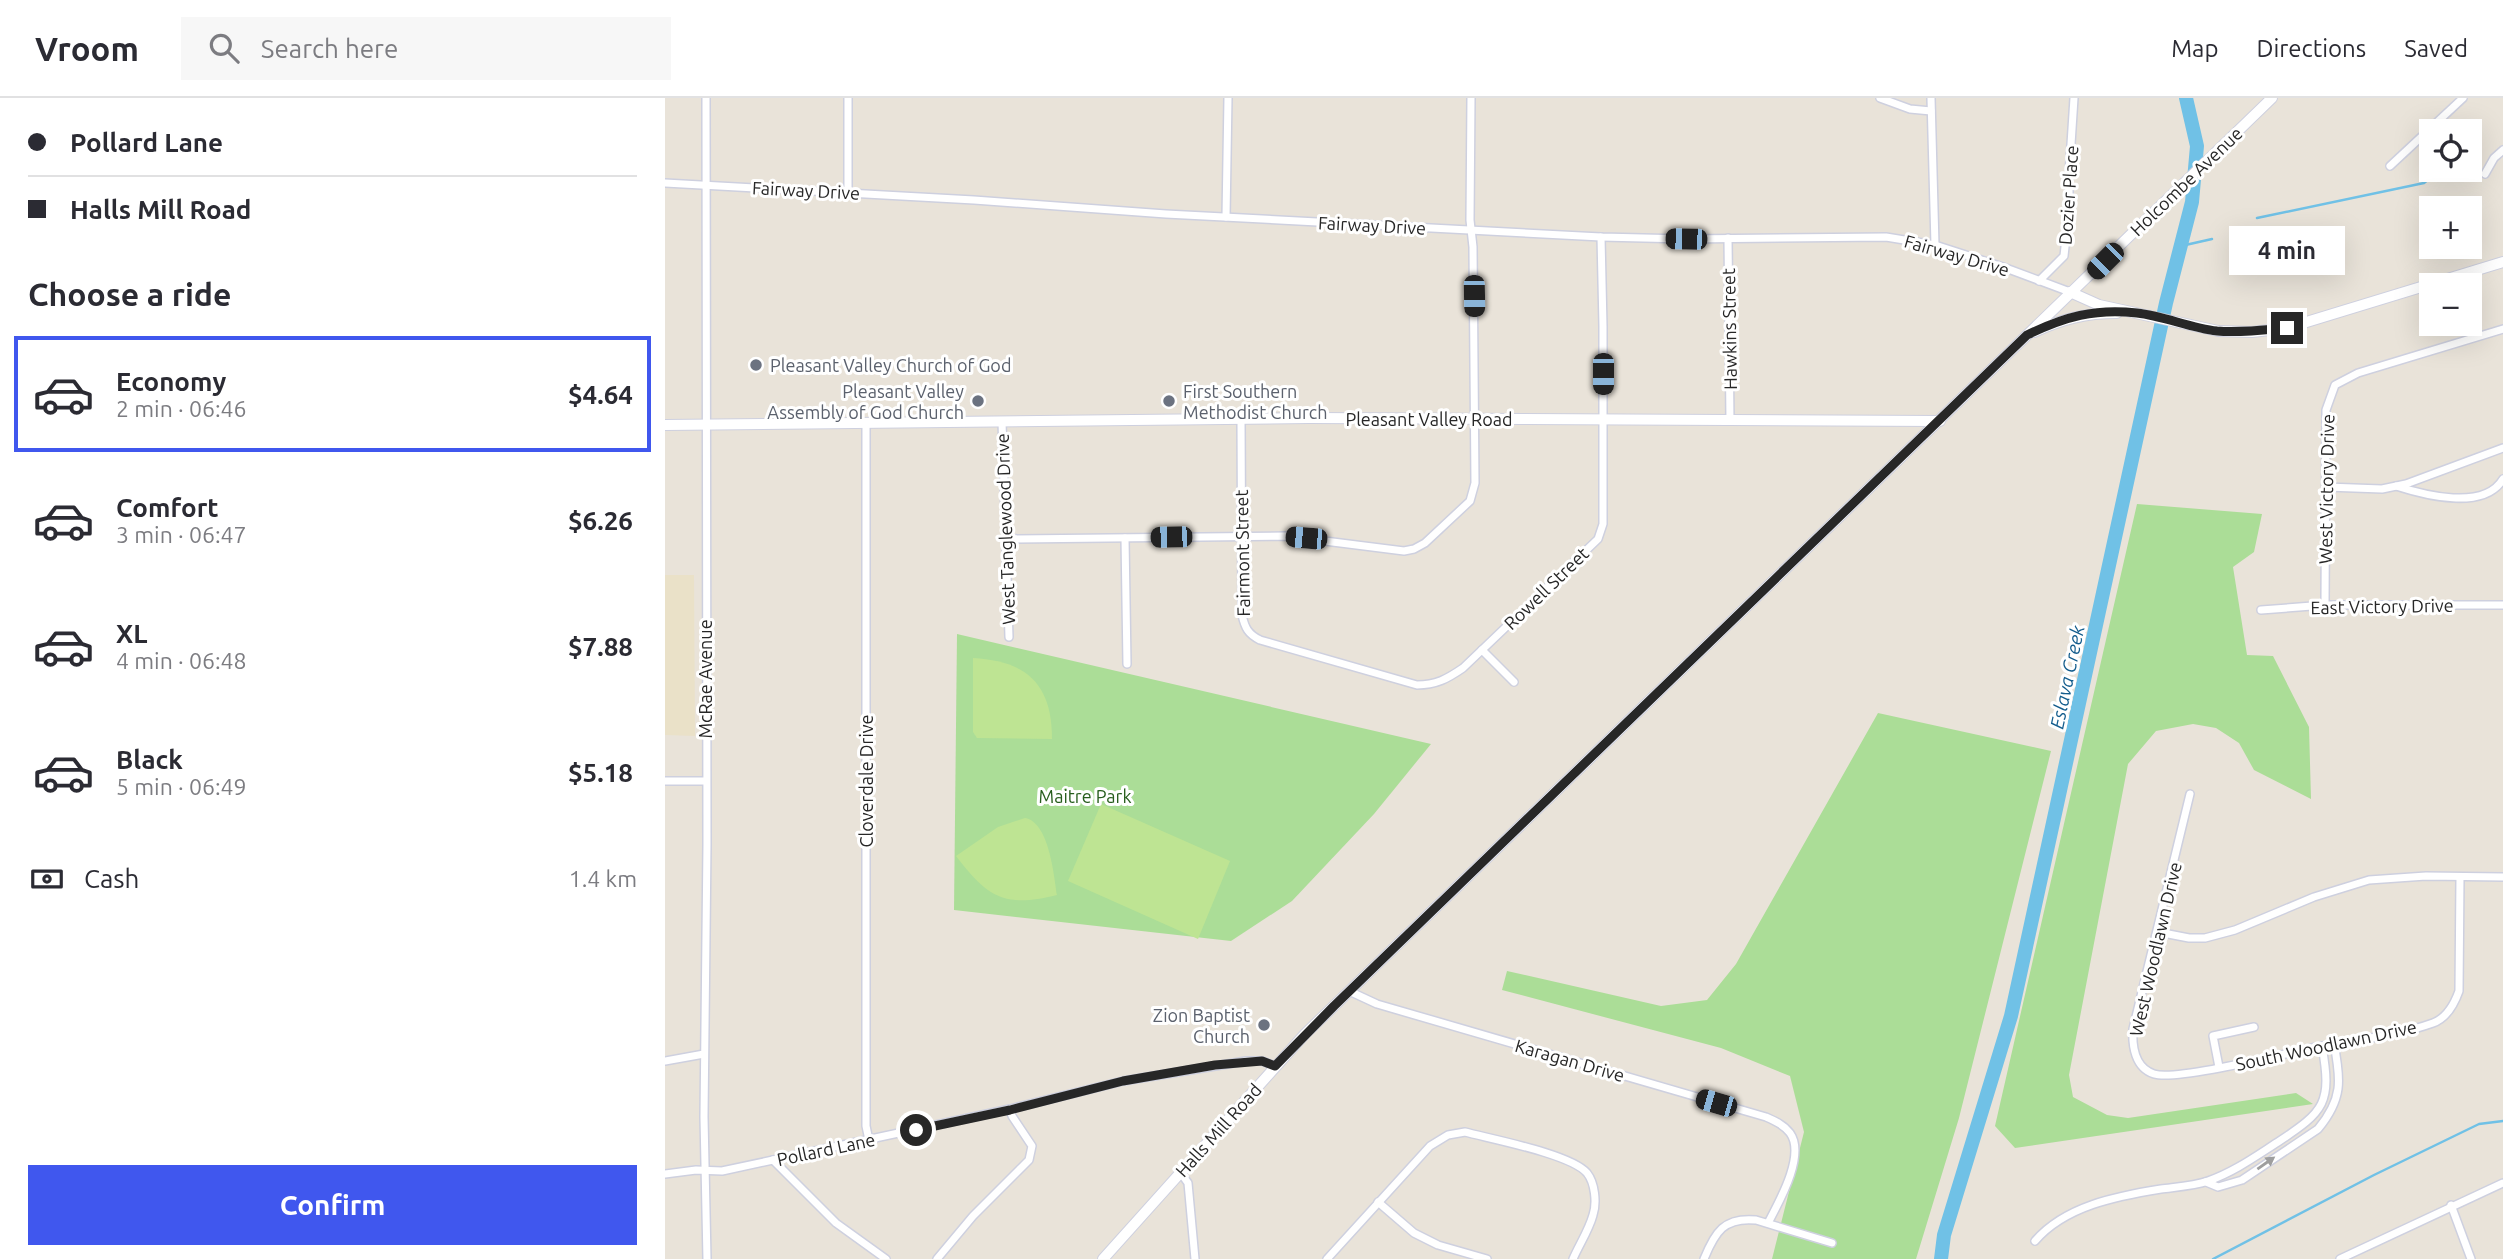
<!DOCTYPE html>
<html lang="en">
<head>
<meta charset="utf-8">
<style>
	:root { --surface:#fff; --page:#f7f7f7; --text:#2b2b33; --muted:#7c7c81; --line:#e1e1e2; --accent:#4057ee }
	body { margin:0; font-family:Ubuntu,sans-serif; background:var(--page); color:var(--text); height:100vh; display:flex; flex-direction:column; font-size:26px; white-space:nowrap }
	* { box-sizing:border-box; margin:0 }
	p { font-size:23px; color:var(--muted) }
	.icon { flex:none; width:38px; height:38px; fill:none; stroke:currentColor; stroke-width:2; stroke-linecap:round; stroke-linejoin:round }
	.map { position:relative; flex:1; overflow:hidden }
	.panel { display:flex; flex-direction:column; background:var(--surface); width:665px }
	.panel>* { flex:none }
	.top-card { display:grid; align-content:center; height:154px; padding:0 28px; background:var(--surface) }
	.tools { position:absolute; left:1754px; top:21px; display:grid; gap:14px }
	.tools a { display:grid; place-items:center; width:63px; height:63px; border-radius:0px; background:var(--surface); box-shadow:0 7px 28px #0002; font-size:35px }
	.end { position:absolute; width:32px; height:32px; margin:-16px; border:9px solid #272727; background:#fff; box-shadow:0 0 0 4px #fff }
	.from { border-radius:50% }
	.bubble { position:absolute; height:49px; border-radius:0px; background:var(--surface); box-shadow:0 7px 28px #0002; font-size:23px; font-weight:700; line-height:49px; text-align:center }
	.car { position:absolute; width:21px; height:42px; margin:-21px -10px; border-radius:9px; box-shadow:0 0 5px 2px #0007; background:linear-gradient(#222 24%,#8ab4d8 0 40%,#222 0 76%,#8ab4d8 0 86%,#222 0) }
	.top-card b { display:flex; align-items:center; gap:24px; height:66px; font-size:26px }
	.top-card b+b { border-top:2px solid var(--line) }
	.top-card i { width:18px; height:18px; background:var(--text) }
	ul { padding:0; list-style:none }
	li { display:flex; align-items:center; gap:21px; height:116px; margin:0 14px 10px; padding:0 14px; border:4px solid transparent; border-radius:0px }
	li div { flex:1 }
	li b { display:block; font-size:26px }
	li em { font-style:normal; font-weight:700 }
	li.on { border-color:var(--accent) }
	li>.icon { width:63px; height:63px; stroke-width:1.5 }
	h2 { padding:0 28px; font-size:32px; line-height:84px }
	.pay { display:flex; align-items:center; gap:18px; height:77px; padding:0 28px; font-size:26px }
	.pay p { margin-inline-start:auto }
	.button { display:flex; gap:14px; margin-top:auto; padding:14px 28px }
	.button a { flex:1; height:80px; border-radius:0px; background:var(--accent); color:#fff; font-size:28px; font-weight:700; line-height:80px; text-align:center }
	header { display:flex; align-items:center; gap:42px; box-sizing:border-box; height:98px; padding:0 35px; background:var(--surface); border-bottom:2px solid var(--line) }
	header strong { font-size:33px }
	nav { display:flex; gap:38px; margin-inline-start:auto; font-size:24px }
	.search { width:490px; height:63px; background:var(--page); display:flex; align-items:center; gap:18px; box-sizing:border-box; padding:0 24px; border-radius:0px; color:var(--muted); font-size:26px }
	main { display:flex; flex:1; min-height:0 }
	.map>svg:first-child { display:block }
</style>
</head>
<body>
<header>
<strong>Vroom</strong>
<div class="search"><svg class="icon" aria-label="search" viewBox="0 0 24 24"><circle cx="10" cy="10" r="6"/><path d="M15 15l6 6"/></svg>Search here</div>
<nav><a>Map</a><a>Directions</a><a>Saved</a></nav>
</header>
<main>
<section class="panel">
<div class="top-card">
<b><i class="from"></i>Pollard Lane</b>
<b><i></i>Halls Mill Road</b>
</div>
<h2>Choose a ride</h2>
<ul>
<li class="on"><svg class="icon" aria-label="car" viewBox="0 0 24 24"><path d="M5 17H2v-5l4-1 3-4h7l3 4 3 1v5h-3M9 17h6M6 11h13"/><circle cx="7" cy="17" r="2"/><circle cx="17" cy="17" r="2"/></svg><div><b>Economy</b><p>2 min · 06:46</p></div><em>$4.64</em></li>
<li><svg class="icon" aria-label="car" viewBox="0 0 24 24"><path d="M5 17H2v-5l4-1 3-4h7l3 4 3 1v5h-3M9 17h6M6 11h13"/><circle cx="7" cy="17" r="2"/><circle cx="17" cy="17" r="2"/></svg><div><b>Comfort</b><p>3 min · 06:47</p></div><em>$6.26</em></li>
<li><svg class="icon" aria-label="car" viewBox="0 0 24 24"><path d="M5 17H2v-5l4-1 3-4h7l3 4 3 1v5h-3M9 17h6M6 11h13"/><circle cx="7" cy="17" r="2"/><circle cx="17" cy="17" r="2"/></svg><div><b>XL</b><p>4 min · 06:48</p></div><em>$7.88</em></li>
<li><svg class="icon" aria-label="car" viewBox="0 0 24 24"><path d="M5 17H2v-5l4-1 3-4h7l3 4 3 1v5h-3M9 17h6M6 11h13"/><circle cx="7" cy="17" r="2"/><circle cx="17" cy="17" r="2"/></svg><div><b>Black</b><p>5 min · 06:49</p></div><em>$5.18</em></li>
</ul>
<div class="pay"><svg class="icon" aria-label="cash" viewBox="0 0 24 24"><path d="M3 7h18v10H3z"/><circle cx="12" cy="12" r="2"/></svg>Cash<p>1.4 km</p></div>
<div class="button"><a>Confirm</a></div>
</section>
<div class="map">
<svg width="1838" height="1161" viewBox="0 0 1838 1161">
	<rect width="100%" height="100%" fill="#e9e3d9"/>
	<!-- education -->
	<polygon fill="#eae1c8" points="0,477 29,477 30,638 0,637"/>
	<!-- green -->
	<g fill="#abdd97">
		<polygon points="1472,406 1597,416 1589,454 1568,469 1582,557 1608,558 1644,629 1646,701 1589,672 1574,645 1551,630 1528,626 1491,633 1463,666 1404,977 1408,999 1442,1017 1463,1020 1631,995 1648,1006 1350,1050 1330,1028"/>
		<polygon points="292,536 766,646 709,716 627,803 566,843 289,812"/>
		<polygon points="1213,615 1386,653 1294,1020 1251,1161 1107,1161 1139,1034 1125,978 1056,950 837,892 842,873 996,908 1042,902 1071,866"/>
	</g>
	<!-- pitch -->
	<g fill="#bee493">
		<path d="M308 560C361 563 387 585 387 641L312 640 308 634Z"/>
		<polygon points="436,706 565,763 533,841 403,783"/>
		<path d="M360 720C384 724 389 777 392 797 340 810 323 800 291 758L333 729Z"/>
	</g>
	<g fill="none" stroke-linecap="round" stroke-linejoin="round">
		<!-- stream -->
		<g stroke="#70c1e6" stroke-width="2.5">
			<polyline points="1791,33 1793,24"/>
			<polyline points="1592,120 1759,85 1775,72"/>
			<polyline points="1516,148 1547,141"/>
			<polyline points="1548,1161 1709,1077 1814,1026 1838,1023"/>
		</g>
		<!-- river -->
		<polyline stroke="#70c1e6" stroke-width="14" points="1276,1161 1279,1137 1346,918 1501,205 1527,104 1532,48 1521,0"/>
		<!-- street casing -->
		<g stroke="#ced0df" stroke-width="10">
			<g id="street">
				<polyline points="41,0 42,746 39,1019 42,1161"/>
				<polyline points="183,0 183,94"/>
				<polyline points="1215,0 1245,11 1266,13"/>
				<polyline points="1266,0 1270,147"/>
				<polyline points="1725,68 1798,0"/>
				<polyline points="1820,76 1829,60 1838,52"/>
				<polyline points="0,85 309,102 501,116 936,139 1021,141 1221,139 1270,147 1338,169 1405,194"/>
				<polyline points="561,119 563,0"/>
				<polyline points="1063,140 1065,323"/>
				<polyline points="1374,183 1399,158 1404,112 1404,77 1409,0"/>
				<path d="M576 321 577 517C580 530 583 536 595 542L752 587C771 587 782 581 798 570L933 441 938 426V228L936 139"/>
				<polyline points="337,324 344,539"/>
				<polyline points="201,325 201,1028 204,1042"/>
				<path d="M1731 388C1759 397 1819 413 1838 381"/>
				<polyline points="1661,389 1717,391 1741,386 1838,350"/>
				<polyline points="460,440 462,566"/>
				<polyline points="340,441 620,438 739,453 749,451 760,445 805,403 810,385 808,149 805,122 806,0"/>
				<polyline points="1660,507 1661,312 1670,287 1693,275 1838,231"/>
				<polyline points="1596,512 1660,507 1838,507"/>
				<polyline points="817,552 849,584"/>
				<polyline points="0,683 41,683"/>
				<path d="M1525 696 1468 931C1467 948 1470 970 1489 976 1513 983 1622 955 1652 949 1690 942 1732 938 1768 925 1782 920 1789 907 1794 893L1795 779"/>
				<polyline points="1493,834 1524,840 1540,840 1570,832 1649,799 1704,782 1761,778 1838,779"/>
				<path d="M684 893 712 906 1101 1019C1110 1023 1119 1027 1125 1035 1141 1057 1114 1104 1103 1125"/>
				<polyline points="0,963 39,956"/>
				<polyline points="1554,969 1548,938 1589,929"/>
				<polyline points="108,1062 171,1125 221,1161"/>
				<polyline points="515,1074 523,1085 530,1161"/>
				<polyline points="0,1076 31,1072 57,1073 345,1011 458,983 581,963 597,963 610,968"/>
				<path d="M1541 1084 1553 1089 1577 1082 1653 1031C1678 1001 1676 982 1669 946"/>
				<polyline points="713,1104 749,1135 773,1147 822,1161"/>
				<polyline points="1786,1107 1806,1161"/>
				<path d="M1370 1143C1400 1108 1452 1098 1496 1091 1511 1089 1529 1088 1543 1083 1569 1074 1591 1058 1613 1044 1660 1013 1667 1005 1657 948"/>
				<polyline points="272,1161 308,1118 364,1062 367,1048 347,1018 345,1011"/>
				<path d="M662 1161 765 1048 783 1037 800 1034C826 1041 906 1056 922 1075 930 1085 932 1105 928 1117 924 1132 914 1147 908 1161"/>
				<path d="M1039 1161C1050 1134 1059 1119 1091 1122L1167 1145"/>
				<polyline points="1675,1161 1838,1085"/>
			</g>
		</g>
		<!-- secondary casing -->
		<g stroke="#ced0df" stroke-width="12">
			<g id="secondary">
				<polyline points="1405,194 1434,207 1553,233 1587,234 1622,230 1838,164"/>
				<path d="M1369 234C1397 221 1421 215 1452 215"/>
				<polyline points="0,327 644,320 1275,323"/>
				<polyline points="438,1161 640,936 1607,0"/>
			</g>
		</g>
		<!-- street -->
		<use href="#street" stroke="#fff" stroke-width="7"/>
		<!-- secondary -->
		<use href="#secondary" stroke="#fff" stroke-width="10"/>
	</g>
	<!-- one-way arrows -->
	<defs><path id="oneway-solid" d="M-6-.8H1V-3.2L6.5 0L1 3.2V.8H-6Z" transform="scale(1.75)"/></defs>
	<use fill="#9e9e9e" href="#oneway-solid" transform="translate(1601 1065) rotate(-35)"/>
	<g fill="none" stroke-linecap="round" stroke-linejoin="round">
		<!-- route -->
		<path stroke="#272727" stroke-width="9" d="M251 1032 345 1012 458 983 550 967 597 963 610 968 669 908 1362 237C1399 219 1430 210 1472 215 1499 218 1525 230 1552 233 1575 235 1599 232 1622 230"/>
	</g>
	<!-- markers -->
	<g fill="#6b7280" stroke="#fff" stroke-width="2.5">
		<circle cx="91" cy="267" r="7"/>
		<circle cx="313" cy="303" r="7"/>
		<circle cx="504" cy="303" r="7"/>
		<circle cx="599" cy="927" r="7"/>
	</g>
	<g text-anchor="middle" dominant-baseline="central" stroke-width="6" stroke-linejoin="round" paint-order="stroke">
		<!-- street labels -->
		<g font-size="18" fill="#272727" stroke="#fff">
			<text transform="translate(1521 83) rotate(-44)">Holcombe Avenue</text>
			<text transform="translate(141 92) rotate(3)">Fairway Drive</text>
			<text transform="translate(1403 97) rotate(-86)">Dozier Place</text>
			<text transform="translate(707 127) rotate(3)">Fairway Drive</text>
			<text transform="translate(1292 157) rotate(16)">Fairway Drive</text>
			<text transform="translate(1064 231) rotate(-91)">Hawkins Street</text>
			<text x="764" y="321">Pleasant Valley Road</text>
			<text transform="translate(1661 391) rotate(-89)">West Victory Drive</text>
			<text transform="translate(340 431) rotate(-92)">West Tanglewood Drive</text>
			<text transform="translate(577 455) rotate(-91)">Fairmont Street</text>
			<text transform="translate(881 490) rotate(-44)">Rowell Street</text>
			<text transform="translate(1717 508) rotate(-1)">East Victory Drive</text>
			<text transform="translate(40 581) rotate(-90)">McRae Avenue</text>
			<text transform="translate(201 683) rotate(-90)">Cloverdale Drive</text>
			<text transform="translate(1490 851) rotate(-77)">West Woodlawn Drive</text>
			<text transform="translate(1661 947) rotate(-12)">South Woodlawn Drive</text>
			<text transform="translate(905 962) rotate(16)">Karagan Drive</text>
			<text transform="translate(553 1032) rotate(-48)">Halls Mill Road</text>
			<text transform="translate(161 1051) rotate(-12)">Pollard Lane</text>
		</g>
		<!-- worship labels -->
		<g font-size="18" fill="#5b616d" stroke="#fff" text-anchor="start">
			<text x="105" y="267">Pleasant Valley Church of God</text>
			<text x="299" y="293" text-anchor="end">Pleasant Valley<tspan x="299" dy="21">Assembly of God Church</tspan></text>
			<text x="518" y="293">First Southern<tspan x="518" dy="21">Methodist Church</tspan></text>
			<text x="585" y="917" text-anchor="end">Zion Baptist<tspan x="585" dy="21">Church</tspan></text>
		</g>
		<!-- park labels -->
		<g font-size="18" fill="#275e1d" stroke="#fff">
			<text x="420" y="698">Maitre Park</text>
		</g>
		<!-- water labels -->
		<g font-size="19" font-style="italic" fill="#145d8d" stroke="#fff">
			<text transform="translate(1402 579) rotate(-78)">Eslava Creek</text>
		</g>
	</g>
</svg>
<div class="tools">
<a><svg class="icon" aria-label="locate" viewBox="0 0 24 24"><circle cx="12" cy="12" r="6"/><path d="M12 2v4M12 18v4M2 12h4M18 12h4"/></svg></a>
<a>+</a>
<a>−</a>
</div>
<i class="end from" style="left:251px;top:1032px"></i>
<i class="end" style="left:1622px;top:230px"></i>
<div class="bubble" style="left:1564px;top:128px;width:116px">4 min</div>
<i class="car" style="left:1021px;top:141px;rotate:271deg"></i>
<i class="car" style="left:1440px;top:163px;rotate:225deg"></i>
<i class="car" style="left:809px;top:198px;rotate:179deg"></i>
<i class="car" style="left:938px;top:276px;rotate:180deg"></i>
<i class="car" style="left:506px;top:439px;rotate:269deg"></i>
<i class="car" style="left:641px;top:440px;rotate:275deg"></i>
<i class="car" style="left:1051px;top:1005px;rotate:286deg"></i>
</div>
</main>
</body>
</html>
